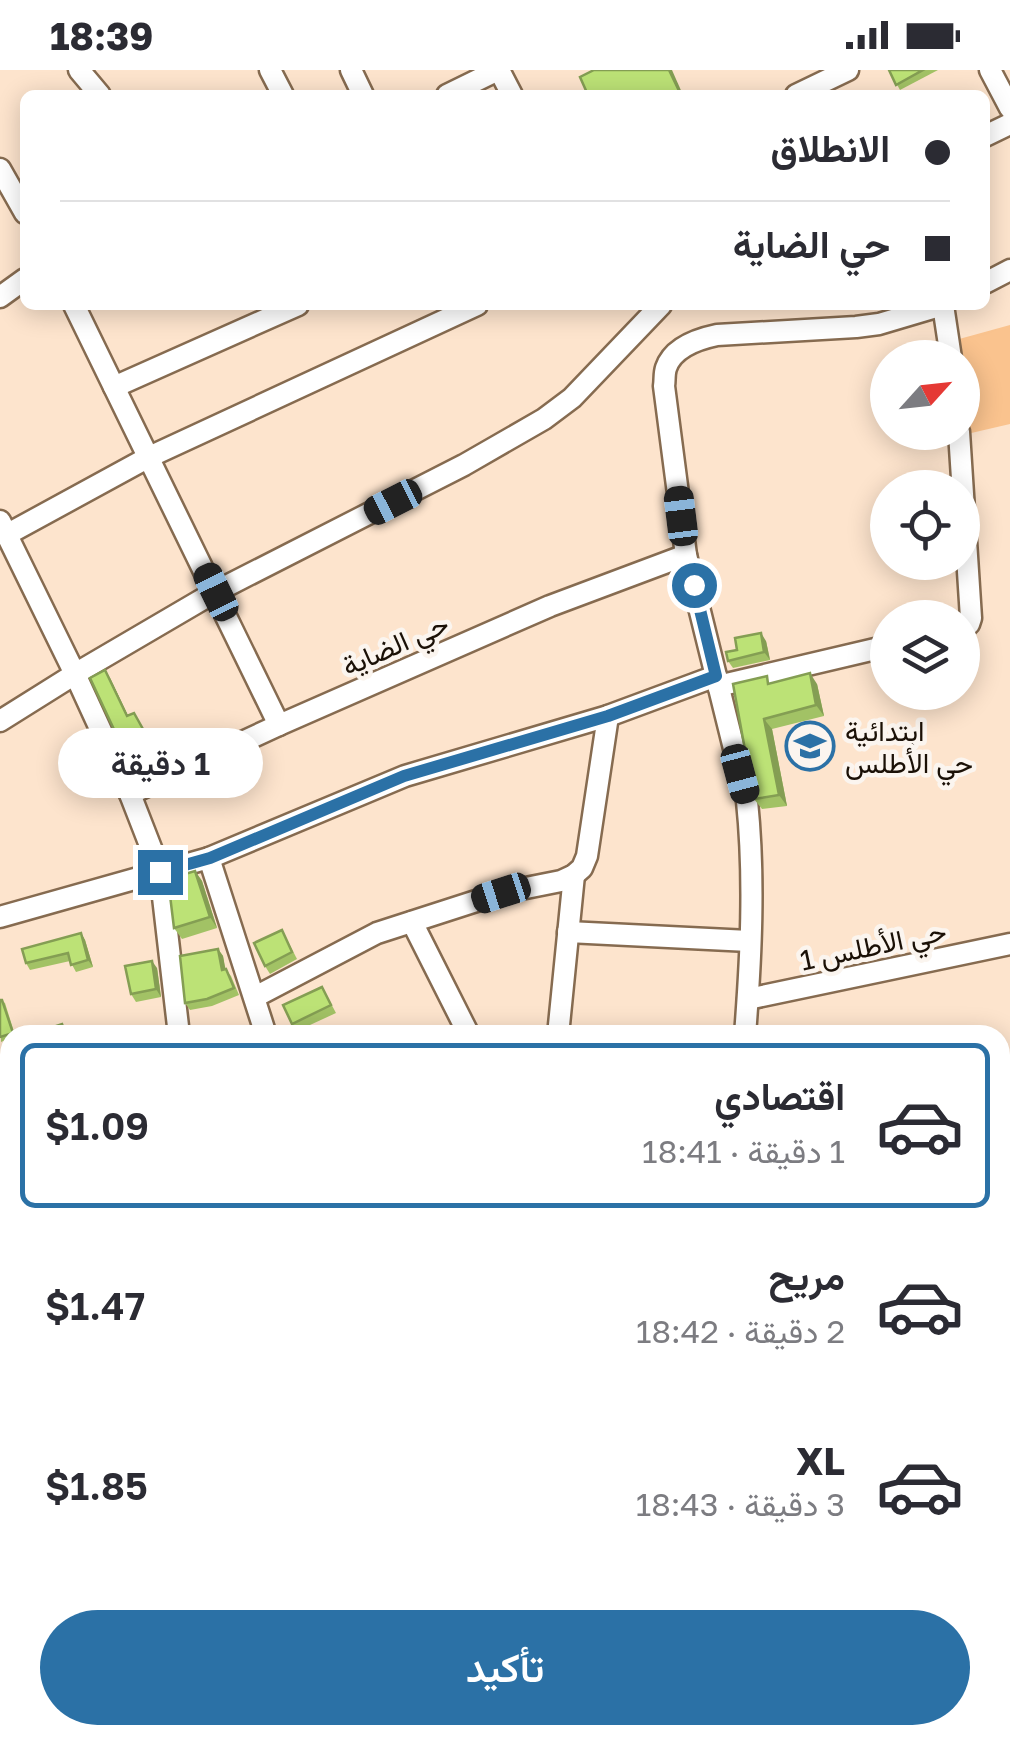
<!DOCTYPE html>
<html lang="ar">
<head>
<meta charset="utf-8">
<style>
	:root { --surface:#fff; --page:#f7f7f7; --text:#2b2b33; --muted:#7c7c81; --line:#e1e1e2; --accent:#2b71a6 }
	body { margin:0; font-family:"Golos Text",Vazirmatn,sans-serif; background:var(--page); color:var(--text); direction:rtl; height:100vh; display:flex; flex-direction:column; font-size:38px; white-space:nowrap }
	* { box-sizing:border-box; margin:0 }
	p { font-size:32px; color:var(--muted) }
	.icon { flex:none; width:55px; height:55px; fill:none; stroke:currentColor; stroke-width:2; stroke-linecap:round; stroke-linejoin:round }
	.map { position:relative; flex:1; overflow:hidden; direction:ltr }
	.side { position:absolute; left:0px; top:955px; width:1010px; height:720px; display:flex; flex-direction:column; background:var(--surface); border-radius:30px 30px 0 0; box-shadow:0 5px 25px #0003; direction:rtl }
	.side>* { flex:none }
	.banner { position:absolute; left:20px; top:20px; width:970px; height:220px; border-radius:15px; box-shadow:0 5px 25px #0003; direction:rtl; display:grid; align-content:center; height:220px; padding:0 40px; background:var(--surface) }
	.needle { width:65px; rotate:63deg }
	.fabs { position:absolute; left:870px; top:270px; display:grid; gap:20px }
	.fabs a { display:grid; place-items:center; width:110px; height:110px; border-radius:50%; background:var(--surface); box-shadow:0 5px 25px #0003; font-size:50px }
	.end { position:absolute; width:45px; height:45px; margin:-22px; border:12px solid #2b71a6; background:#fff; box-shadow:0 0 0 5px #fff }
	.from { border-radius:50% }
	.bubble { position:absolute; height:70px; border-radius:35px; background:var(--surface); box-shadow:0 5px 25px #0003; font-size:32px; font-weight:600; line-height:70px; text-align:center; direction:rtl }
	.car { position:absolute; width:30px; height:60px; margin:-30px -15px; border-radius:12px; box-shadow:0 0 8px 2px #0007; background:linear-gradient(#222 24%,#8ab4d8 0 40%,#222 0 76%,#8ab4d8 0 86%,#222 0) }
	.banner b { display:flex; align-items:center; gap:35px; height:95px; font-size:38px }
	.banner b+b { border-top:2px solid var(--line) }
	.banner i { width:25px; height:25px; background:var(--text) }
	ul { padding:18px 0 0; list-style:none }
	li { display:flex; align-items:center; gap:30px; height:165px; margin:0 20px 15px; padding:0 20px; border:5px solid transparent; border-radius:15px }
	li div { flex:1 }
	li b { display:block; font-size:38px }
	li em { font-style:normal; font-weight:600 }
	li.active { border-color:var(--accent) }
	li>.icon { width:90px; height:90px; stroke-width:1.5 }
	.action { display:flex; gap:20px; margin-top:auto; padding:20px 40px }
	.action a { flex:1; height:115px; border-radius:60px; background:var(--accent); color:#fff; font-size:40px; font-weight:600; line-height:115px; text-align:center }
	.status { display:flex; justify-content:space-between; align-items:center; height:70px; padding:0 50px; background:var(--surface); direction:ltr }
	.status svg { height:28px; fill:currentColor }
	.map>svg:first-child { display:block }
</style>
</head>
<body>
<div class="status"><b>18:39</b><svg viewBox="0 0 49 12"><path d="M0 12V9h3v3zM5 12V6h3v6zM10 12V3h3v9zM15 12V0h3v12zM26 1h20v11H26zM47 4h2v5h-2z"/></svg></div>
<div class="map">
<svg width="1010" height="1675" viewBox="0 0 1010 1675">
	<rect width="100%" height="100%" fill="#fde4cd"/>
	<!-- green -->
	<polygon fill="#fac38e" points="1010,255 1010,354 967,364 963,336 962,288 954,287 952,271"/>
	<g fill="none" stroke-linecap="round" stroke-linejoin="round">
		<!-- minor casing -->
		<g stroke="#866b50" stroke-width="25">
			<g id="minor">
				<polyline points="79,0 100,25"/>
				<polyline points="270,0 283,25"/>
				<polyline points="351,0 363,25"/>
				<polyline points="499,0 512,25"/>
				<polyline points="990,0 1010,38"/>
				<polyline points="447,25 498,0"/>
				<polyline points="796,25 848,0"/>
				<polyline points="985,66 1010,54"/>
				<polyline points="0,99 25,143"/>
				<polyline points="985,213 1010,200"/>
				<polyline points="0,227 25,209"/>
				<polyline points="74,235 279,655"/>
				<polyline points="943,235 951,288"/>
				<polyline points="114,317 298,235"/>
				<polyline points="959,362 971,548 969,554 962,559"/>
				<polyline points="0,451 75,604 130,724 160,801 179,965"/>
				<polyline points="6,465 149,387 477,235"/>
				<polyline points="718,616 888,576"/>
				<polyline points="0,651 75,604 215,522 464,395 544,349 572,328 661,235"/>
				<polyline points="130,724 279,655 550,536 686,485"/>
				<polyline points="209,788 266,965"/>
				<polyline points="0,847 209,788 405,706 608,646 716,606"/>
				<polyline points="412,852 469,965"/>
				<polyline points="568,862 749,871"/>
				<polyline points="255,927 377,863 501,823 561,811 574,805 582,798 587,786 608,646"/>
				<polyline points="748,929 1010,874"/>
				<polyline points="558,965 574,805"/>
				<path d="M745 965C751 888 755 808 747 731L686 485 664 316C665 310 664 304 666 298 673 277 698 269 717 265L856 257 879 254 943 235"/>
				<polyline points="0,1074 10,1072"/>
				<polyline points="0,1231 10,1230"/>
				<polyline points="1000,1234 1010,1232"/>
				<polyline points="1000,1306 1010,1308"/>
				<polyline points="0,1365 10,1295"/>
				<polyline points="0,1409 10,1411"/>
				<polyline points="1000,1456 1010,1456"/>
				<polyline points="0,1538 10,1537"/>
				<polyline points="523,1665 554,1675"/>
				<polyline points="806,1665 807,1675"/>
				<polyline points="269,1675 271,1665"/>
			</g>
		</g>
		<!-- primary casing -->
		<g stroke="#866b50" stroke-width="38">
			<g id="primary">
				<polyline points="1000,1022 1010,1023"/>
				<polyline points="1000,1064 1010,1059"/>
				<polyline points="350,1675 351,1665"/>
				<polyline points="384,1675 385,1665"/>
			</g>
		</g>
		<!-- minor -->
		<use href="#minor" stroke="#fff" stroke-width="20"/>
		<!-- primary -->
		<use href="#primary" stroke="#fff" stroke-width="32"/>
	</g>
	<!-- wall -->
	<g fill="#a2c265">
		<polygon points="889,0 938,0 900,20"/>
		<polygon points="766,571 770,590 733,598 728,591 737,580"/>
		<polygon points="110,608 128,646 134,643 163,694 137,705 132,698"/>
		<polygon points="771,613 817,614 824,646 772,659 787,736 762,739 754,729 733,614"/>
		<polygon points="195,801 202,811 217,858 182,869 174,858"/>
		<polygon points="282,860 297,889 270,904 265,896"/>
		<polygon points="81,863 85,870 93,897 76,902 70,891 30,900 26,893"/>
		<polygon points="218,879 223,886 225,899 231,906 239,925 212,936 190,940 185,933"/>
		<polygon points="157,898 161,927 136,932 131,924"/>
		<polygon points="322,917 336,943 297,961 292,954"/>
		<polygon points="0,930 5,933 15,965 10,965 10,968 1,972"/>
		<polygon points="0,1179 9,1216 0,1214"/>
	</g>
	<!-- shaded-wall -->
	<g fill="#849e53">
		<polygon points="669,0 672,0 683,25 681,25"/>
		<polygon points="761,563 766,571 770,590 764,582"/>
		<polygon points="105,600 110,608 132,654 127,646"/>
		<polygon points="810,603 817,614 824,646 816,635"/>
		<polygon points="764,649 772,659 787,736 779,725"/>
		<polygon points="195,801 202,811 217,858 210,847"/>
		<polygon points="81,863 85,870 93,897 88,890"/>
		<polygon points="218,879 223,886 227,907 222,900"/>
		<polygon points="152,891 157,898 161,927 156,919"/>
		<polygon points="7,1180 10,1185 9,1216 1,1205"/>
		<rect x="12" y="1665" width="5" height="10"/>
		<polygon points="83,1665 89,1665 87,1675 82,1675"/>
	</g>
	<!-- building -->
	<g fill="#bce276" stroke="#849e53" stroke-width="2.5">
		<polygon points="594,0 669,0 681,25 588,25 580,7"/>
		<polygon points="889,0 923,0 896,15"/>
		<polygon points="761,563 764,582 728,591 726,582 737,580 735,568"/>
		<polygon points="105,600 127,646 134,643 158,686 132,698 90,608"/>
		<polygon points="810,603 816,635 764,649 779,725 754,729 733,614 767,606 768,614"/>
		<polygon points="195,801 210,847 174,858 168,809"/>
		<polygon points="282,860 292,882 265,896 254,873"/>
		<polygon points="81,863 88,890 71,895 68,883 26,893 22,879"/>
		<polygon points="218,879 222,900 226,899 234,918 207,929 185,933 180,886"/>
		<polygon points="152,891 156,919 131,924 125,896"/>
		<polygon points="322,917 331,935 292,954 283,935"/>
		<polygon points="0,930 2,930 13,963 0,967"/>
		<polygon points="62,954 66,965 49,965 47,959"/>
		<polygon points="0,1179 7,1180 1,1205 0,1205"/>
		<polygon points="10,1415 10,1448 3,1448 6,1416"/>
		<rect x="0" y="1628" width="10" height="22"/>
		<polygon points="4,1650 10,1651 10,1665 12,1665 12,1675 0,1675"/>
		<polygon points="38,1665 83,1665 82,1675 36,1674"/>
		<polygon points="426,1665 456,1665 484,1675 422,1675"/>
	</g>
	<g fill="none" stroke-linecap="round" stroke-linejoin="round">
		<!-- route -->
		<polyline stroke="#2b71a6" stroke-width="12" points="160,802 210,788 404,706 608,646 716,606 694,515"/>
	</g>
	<!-- icons -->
	<defs>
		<g id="school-ring" transform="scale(2.5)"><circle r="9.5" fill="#fbf5ef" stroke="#2b71a6" stroke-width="1.5"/><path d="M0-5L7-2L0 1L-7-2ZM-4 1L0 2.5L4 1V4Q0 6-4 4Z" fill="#2b71a6"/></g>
	</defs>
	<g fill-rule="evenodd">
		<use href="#school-ring" x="810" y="676"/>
	</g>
	<g text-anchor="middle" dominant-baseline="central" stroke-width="9" stroke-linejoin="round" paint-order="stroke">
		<!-- street labels -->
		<g font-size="28" fill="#1a1006" stroke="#fbf5ef">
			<text transform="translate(395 574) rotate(-24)">حي الضاية</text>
			<text transform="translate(873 875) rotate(-12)">حي الأطلس 1</text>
		</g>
		<!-- poi labels -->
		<g font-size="28" fill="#1a1006" stroke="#fbf5ef" text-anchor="start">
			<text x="845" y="660">ابتدائية<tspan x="845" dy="32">حي الأطلس</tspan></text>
		</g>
	</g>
</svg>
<div class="fabs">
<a><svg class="needle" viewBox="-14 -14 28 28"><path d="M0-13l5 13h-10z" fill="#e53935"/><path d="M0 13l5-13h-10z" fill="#7c7c81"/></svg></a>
<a><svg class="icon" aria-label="locate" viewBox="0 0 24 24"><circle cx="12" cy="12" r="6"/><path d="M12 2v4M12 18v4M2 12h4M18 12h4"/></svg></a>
<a><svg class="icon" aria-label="layers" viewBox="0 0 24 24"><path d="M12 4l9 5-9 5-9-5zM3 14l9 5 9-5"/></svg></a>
</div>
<i class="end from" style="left:694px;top:515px"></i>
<i class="end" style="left:160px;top:802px"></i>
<div class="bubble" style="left:58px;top:658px;width:205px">1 دقيقة</div>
<i class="car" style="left:393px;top:432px;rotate:243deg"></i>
<i class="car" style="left:681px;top:446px;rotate:353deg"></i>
<i class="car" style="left:216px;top:522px;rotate:334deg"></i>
<i class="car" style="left:740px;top:704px;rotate:165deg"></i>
<i class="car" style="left:501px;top:823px;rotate:252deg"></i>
<div class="banner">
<b><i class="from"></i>الانطلاق</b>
<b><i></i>حي الضاية</b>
</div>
<section class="side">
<ul>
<li class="active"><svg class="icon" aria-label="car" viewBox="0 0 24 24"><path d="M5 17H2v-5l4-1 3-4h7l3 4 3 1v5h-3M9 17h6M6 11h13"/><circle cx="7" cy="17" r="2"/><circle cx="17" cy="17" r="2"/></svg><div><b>اقتصادي</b><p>1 دقيقة · 18:41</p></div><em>$1.09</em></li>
<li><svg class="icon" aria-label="car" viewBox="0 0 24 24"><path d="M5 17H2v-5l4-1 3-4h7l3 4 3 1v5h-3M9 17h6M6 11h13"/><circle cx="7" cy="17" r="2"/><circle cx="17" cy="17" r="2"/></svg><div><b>مريح</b><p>2 دقيقة · 18:42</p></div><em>$1.47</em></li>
<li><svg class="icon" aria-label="car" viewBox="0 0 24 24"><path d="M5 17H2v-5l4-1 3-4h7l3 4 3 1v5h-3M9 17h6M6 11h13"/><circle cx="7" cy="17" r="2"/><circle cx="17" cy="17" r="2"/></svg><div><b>XL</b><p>3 دقيقة · 18:43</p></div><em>$1.85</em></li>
</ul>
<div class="action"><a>تأكيد</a></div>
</section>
</div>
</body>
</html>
